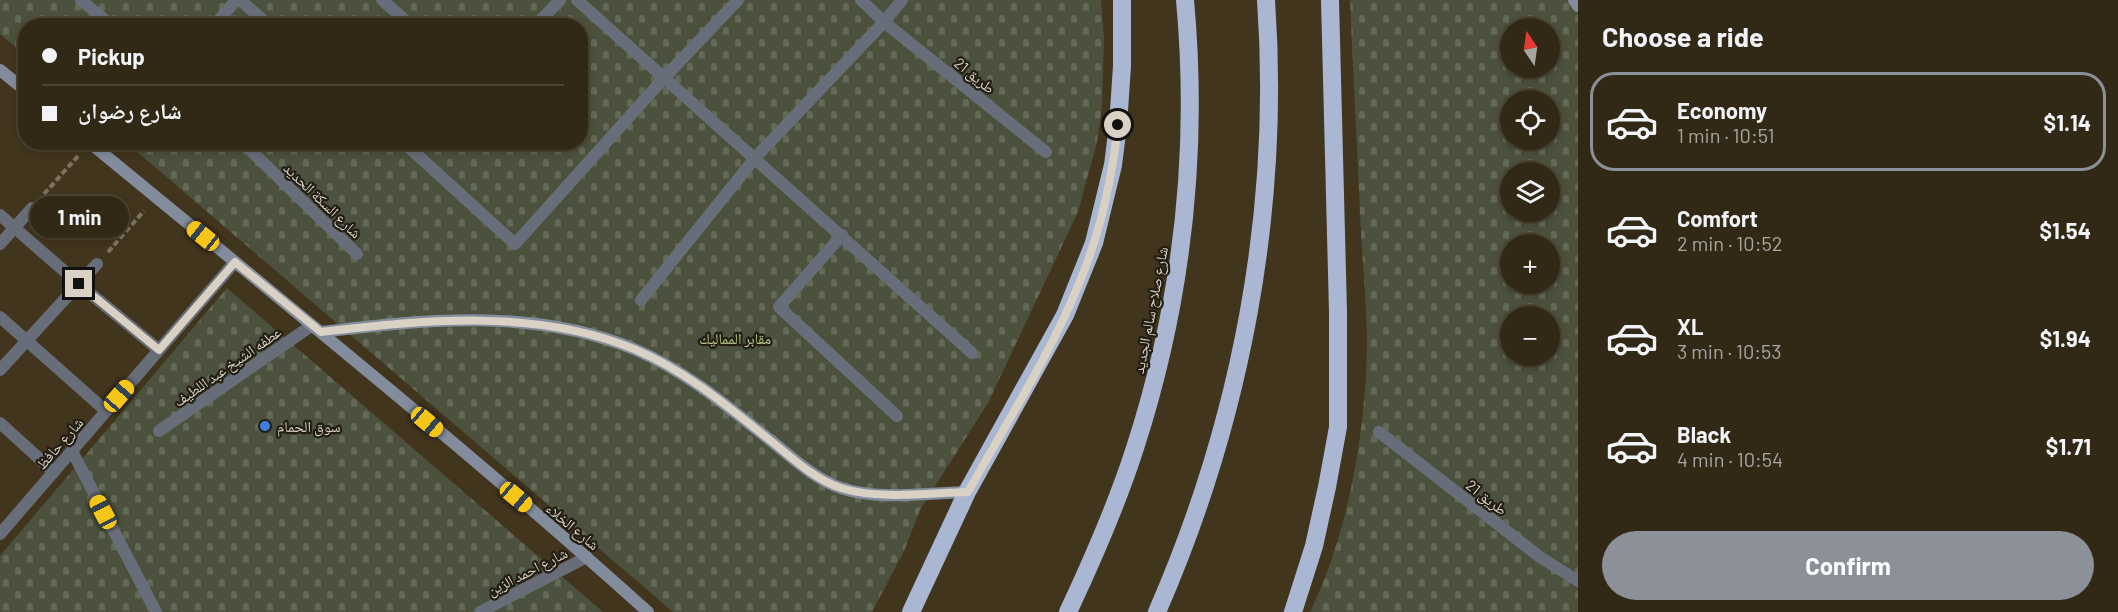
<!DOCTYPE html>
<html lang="en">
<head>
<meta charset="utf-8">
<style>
	:root { --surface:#322816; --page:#3d3423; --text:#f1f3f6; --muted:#a8a6a1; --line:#4d4435; --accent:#8c9099 }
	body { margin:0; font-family:Barlow,"Noto Naskh Arabic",sans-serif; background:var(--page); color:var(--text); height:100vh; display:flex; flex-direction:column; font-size:22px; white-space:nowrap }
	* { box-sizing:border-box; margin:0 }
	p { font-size:20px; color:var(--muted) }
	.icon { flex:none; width:33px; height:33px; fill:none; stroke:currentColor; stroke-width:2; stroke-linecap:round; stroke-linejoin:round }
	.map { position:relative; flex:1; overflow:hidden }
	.sheet { display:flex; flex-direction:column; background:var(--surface); width:540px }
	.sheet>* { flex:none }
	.hud { position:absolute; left:18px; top:18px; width:570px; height:132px; border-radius:24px; box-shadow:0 3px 9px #0003,0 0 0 2px var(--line); display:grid; align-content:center; height:132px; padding:0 24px; background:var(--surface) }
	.needle { width:39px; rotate:347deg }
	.controls { position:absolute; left:1500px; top:18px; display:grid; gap:12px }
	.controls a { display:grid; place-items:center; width:60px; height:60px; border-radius:50%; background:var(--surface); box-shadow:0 3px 9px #0003,0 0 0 2px var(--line); font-size:30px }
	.end { position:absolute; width:27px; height:27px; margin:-14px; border:8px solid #d9d2c4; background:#111; box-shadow:0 0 0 3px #111 }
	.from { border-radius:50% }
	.bubble { position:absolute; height:42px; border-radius:21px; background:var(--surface); box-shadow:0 3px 9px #0003,0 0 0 2px var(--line); font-size:20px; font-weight:700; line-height:42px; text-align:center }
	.car { position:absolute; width:18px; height:36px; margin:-18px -9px; border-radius:8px; box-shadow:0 0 4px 2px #0007; background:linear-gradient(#f5c518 24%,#345 0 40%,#f5c518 0 76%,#345 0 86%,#f5c518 0) }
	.hud b { display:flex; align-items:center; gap:21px; height:57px; font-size:22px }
	.hud b+b { border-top:2px solid var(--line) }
	.hud i { width:15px; height:15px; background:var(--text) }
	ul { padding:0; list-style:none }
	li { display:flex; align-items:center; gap:18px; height:99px; margin:0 12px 9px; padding:0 12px; border:3px solid transparent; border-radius:24px }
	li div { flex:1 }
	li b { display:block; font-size:22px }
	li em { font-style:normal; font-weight:700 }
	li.current { border-color:var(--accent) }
	li>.icon { width:54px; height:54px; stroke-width:1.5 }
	h2 { padding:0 24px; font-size:27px; line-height:72px }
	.primary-button { display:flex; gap:12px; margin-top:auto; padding:12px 24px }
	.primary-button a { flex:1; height:69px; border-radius:36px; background:var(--accent); color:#fff; font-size:24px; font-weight:700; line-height:69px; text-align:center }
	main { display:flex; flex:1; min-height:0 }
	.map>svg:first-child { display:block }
</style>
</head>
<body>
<main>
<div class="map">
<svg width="1578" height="612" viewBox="0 0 1578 612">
	<defs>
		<pattern id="cemetery-stones" width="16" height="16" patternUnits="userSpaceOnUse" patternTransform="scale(1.5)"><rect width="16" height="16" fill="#4b513c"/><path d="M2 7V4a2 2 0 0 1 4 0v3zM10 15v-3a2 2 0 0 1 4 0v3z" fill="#646957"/></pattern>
	</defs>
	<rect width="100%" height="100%" fill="#42351e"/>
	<!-- cemetery -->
	<g fill="url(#cemetery-stones)" fill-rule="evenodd">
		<polygon points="0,0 1101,0 1104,39 1102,106 1097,142 1078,212 988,403 920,510 904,551 872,612 673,612 127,143 580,142 580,26 26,26 25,55 0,34"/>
		<path d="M1350 0H1578V612H1310C1349 532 1367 426 1367 337 1366 296 1362 255 1360 214 1357 143 1353 71 1350 0ZM1510 28H1550V68H1510ZM1510 100H1550V140H1510ZM1510 172H1550V212H1510ZM1510 244H1550V284H1510ZM1510 316H1550V356H1510Z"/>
		<polygon points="227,288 603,612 0,612 0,556"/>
	</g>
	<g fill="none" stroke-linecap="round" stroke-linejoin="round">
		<!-- path -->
		<g stroke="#7d735f" stroke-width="4" stroke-dasharray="6 3" stroke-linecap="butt">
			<polyline points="44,194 79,155"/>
			<polyline points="108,252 144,211"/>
		</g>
		<!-- lane -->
		<g stroke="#686e79" stroke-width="12">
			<polyline points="81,0 112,26"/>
			<polyline points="240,0 270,26"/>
			<polyline points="382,0 412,26"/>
			<polyline points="577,0 972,353"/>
			<polyline points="861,0 884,22 1046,152"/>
			<polyline points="214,26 236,0"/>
			<polyline points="535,26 560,0"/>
			<polyline points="242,142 357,254"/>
			<polyline points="403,142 515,244 664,78 738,0"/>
			<polyline points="842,235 779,307 897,416"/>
			<polyline points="641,300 755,158 884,22 902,0"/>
			<polyline points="1379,432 1540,557 1578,581"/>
			<polyline points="72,451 156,612"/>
			<polyline points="480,612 587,557"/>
		</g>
		<!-- street -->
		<g stroke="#686e79" stroke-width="12">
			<polyline points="0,215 79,284 159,350"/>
			<polyline points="0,244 32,208"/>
			<polyline points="0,317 106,411"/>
			<polyline points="0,370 97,264"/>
			<polyline points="0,423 54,472"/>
			<polyline points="159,431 311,326"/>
			<polyline points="0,534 235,262"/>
		</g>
		<!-- secondary -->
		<g stroke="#838c9d" stroke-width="12">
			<polyline points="1574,0 1578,6"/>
			<polyline points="0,70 26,91"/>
			<path d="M89 142C277 297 467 449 648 612"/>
			<path d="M321 332C425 319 535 308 634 349 686 371 727 406 770 440 792 457 814 479 841 488 880 501 927 493 967 492"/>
		</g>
		<!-- highway -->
		<g stroke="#aab7d2" stroke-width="18">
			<polyline points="911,612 967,492 1065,315 1094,243 1113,165 1118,125 1122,66 1122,0"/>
			<path d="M1068 612C1093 559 1117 504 1135 448 1182 303 1199 152 1185 0"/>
			<path d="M1157 612C1241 420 1281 210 1266 0"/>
			<polyline points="1293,612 1314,546 1327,487 1338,427 1338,312 1330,0"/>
		</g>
	</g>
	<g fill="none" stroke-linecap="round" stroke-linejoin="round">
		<!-- route -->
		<path stroke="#d9d2c4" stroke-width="8" d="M79 284 159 350 235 262 321 332C425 320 535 308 634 349 684 370 725 404 766 437 789 455 813 479 841 488 879 500 928 493 968 492 1006 423 1051 354 1080 281 1101 231 1112 178 1118 125"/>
	</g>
	<!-- markers -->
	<circle fill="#3f7fe0" stroke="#231e14" stroke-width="2" cx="265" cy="426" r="6"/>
	<g text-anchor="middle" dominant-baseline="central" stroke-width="4.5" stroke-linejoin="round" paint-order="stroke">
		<!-- street labels -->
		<g font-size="15" fill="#d9d2c4" stroke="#231e14">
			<text transform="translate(975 75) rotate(39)">طريق 21</text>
			<text transform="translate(323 200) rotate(44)">شارع السكة الحديد</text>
			<text transform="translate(1150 310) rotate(-79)">شارع صلاح سالم الجديد</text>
			<text transform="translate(227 366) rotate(-35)">عطفه الشيخ عبد اللطيف</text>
			<text transform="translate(59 443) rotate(-49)">شارع حافظ</text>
			<text transform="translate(1487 497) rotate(38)">طريق 21</text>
			<text transform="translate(573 526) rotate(40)">شارع الخلاء</text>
			<text transform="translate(527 571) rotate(-27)">شارع احمد الزين</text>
		</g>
		<!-- park labels -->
		<g font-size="15" fill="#b7c88a" stroke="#231e14">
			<text x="735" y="338">مقابر المماليك</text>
		</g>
		<!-- poi labels -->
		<g font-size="15" fill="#d9d2c4" stroke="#231e14" text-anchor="start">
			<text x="277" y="426">سوق الحمام</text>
		</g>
	</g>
</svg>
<div class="controls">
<a><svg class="needle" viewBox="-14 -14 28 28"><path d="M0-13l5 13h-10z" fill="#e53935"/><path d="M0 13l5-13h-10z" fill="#a8a6a1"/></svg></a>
<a><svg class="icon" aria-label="locate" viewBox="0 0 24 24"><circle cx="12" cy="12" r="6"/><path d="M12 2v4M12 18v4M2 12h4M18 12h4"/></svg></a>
<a><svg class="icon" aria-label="layers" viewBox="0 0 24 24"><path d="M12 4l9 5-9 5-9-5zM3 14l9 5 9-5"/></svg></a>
<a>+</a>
<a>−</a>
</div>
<i class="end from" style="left:1118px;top:125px"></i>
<i class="end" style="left:79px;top:284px"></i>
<div class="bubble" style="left:30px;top:196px;width:99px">1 min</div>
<i class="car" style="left:203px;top:236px;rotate:309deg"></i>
<i class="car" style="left:119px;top:396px;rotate:41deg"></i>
<i class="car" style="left:427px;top:422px;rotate:130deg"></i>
<i class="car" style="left:516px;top:497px;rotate:130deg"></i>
<i class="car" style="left:103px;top:512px;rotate:332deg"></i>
<div class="hud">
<b><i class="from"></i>Pickup</b>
<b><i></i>شارع رضوان</b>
</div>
</div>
<section class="sheet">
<h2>Choose a ride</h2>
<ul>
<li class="current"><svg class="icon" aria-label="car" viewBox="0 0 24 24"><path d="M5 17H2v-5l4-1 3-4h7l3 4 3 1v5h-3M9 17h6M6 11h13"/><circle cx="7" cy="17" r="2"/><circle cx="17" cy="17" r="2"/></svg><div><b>Economy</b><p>1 min · 10:51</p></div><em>$1.14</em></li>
<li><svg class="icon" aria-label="car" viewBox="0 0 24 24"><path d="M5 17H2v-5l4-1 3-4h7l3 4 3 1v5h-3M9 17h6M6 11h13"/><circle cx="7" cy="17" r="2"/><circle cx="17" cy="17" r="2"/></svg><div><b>Comfort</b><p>2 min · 10:52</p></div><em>$1.54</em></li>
<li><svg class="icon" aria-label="car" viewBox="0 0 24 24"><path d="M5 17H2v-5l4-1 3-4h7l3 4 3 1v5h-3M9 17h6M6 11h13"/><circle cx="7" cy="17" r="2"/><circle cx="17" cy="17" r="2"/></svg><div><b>XL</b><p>3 min · 10:53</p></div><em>$1.94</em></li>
<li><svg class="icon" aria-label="car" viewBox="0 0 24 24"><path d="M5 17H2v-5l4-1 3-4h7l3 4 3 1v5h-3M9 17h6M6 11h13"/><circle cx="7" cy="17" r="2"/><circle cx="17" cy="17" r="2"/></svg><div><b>Black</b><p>4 min · 10:54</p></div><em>$1.71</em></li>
</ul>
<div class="primary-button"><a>Confirm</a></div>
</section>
</main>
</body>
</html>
